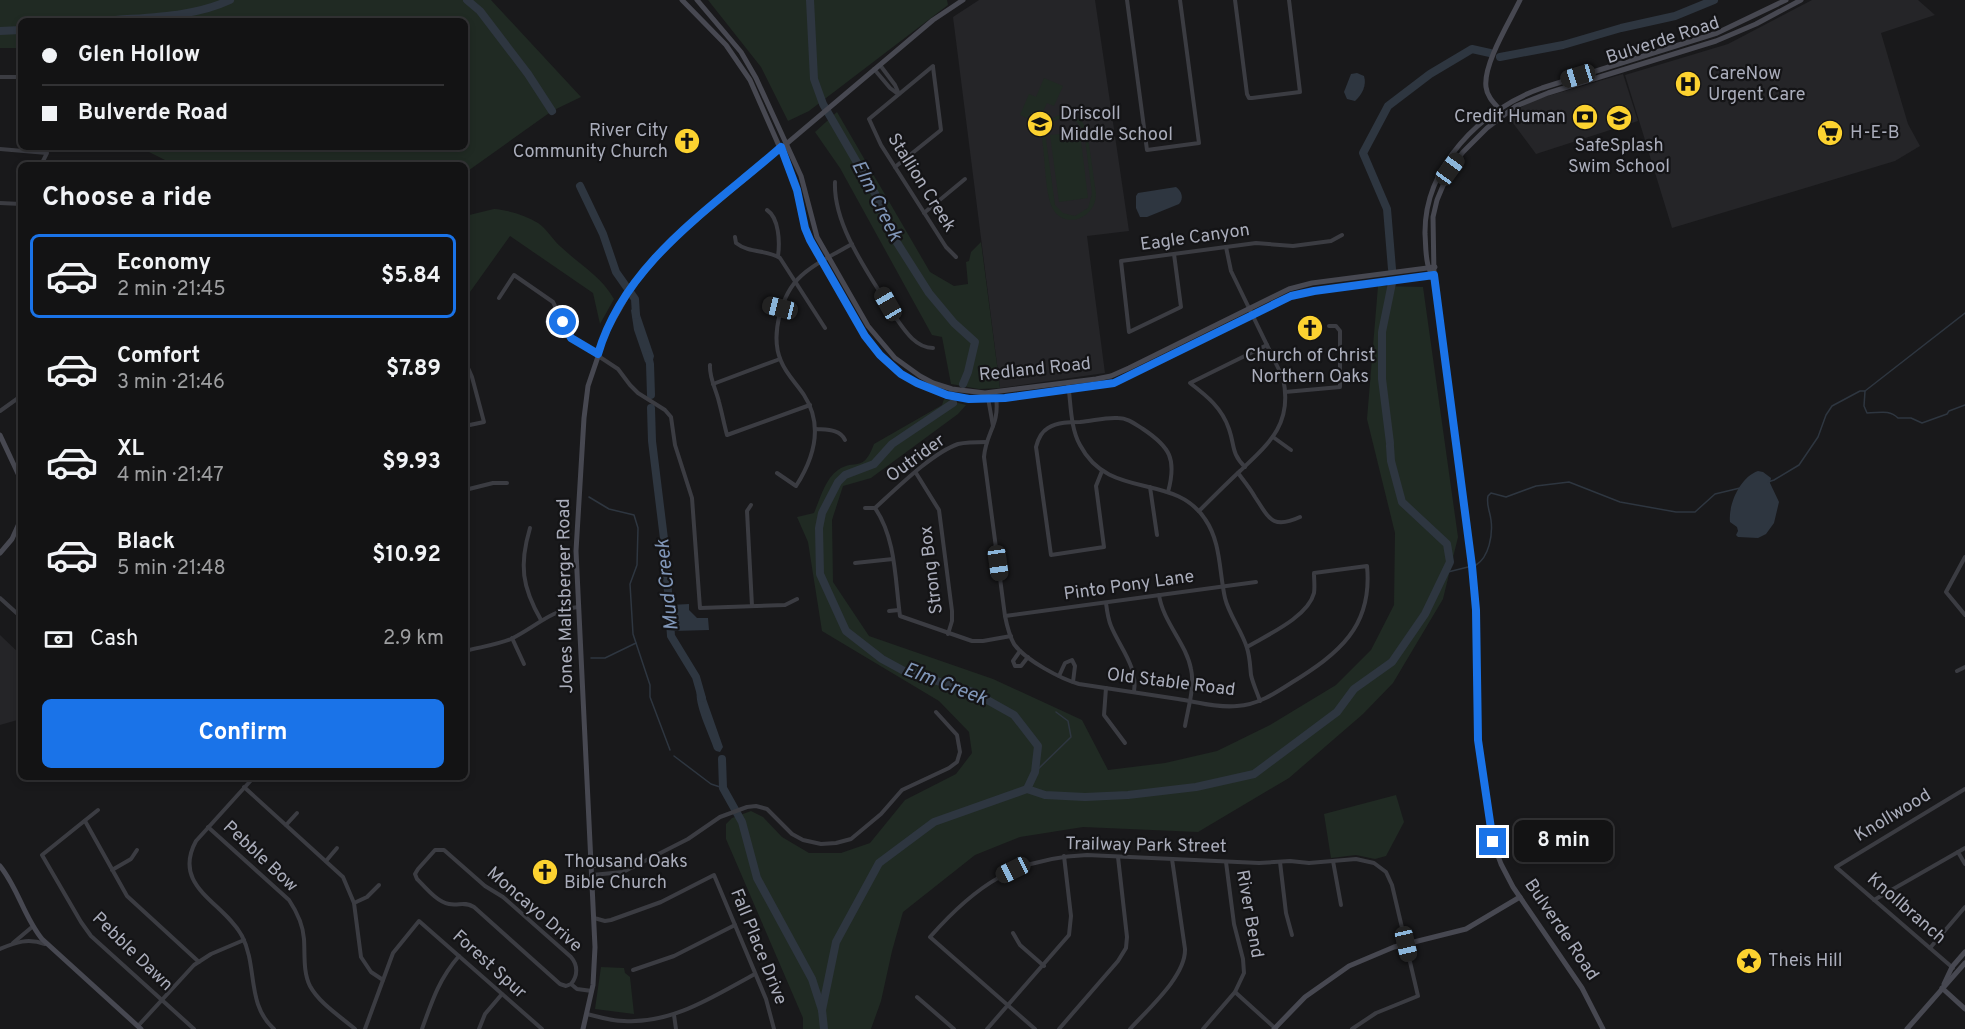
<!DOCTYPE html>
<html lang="en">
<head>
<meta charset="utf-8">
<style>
	:root { --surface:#131314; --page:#1c1c1d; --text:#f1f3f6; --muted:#9d9ea0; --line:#323234; --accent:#1a73e8 }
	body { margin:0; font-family:Overpass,sans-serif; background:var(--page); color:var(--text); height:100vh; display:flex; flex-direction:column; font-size:22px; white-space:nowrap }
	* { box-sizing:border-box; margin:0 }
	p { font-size:20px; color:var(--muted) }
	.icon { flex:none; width:33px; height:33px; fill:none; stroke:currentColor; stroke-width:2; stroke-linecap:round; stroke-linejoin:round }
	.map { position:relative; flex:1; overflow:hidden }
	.sheet { position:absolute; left:18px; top:162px; width:450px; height:618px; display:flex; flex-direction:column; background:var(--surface); border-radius:9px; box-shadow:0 3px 9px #0003,0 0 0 2px var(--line) }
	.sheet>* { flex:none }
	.top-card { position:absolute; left:18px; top:18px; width:450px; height:132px; border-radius:9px; box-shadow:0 3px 9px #0003,0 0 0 2px var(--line); display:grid; align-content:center; height:132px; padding:0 24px; background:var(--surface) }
	.end { position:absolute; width:27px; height:27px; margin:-14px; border:8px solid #1a73e8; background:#fff; box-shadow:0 0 0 3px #fff }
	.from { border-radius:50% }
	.bubble { position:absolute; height:42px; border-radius:9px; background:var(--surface); box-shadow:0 3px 9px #0003,0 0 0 2px var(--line); font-size:20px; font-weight:700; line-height:42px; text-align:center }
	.car { position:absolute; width:18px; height:36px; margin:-18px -9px; border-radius:8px; box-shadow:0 0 4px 2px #0007; background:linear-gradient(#222 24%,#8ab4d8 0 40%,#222 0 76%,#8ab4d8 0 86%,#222 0) }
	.top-card b { display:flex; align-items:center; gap:21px; height:57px; font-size:22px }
	.top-card b+b { border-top:2px solid var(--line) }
	.top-card i { width:15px; height:15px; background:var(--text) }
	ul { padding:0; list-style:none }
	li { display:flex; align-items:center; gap:18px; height:84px; margin:0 12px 9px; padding:0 12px; border:3px solid transparent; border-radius:9px }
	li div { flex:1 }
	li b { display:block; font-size:22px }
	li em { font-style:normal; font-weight:700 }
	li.active { border-color:var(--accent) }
	li>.icon { width:54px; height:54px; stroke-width:1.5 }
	h2 { padding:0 24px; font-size:27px; line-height:72px }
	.pay { display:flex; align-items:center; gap:15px; height:66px; padding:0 24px; font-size:22px }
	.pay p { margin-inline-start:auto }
	.action { display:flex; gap:12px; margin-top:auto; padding:12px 24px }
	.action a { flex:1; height:69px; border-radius:9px; background:var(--accent); color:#fff; font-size:24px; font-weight:700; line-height:69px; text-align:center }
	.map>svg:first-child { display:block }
</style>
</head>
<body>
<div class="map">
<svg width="1965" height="1029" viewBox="0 0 1965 1029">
	<rect width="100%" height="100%" fill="#19191b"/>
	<!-- built -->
	<g fill="#252528">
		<polygon points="979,0 1095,0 1129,231 1087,236 1105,373 1000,388 953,17"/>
		<polygon points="1812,0 1918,0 1935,15 1881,33 1908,124 1920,146 1895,161 1672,228 1625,75 1728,44"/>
		<polygon points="1623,74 1638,121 1536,154 1507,115 1534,100"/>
		<polygon points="0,635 21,655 21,719 0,725"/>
	</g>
	<!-- green -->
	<g fill="#202a23" fill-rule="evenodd">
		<polygon points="0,0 491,0 581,97 552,111 465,173 465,165 175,165 139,147 465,147 465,21 21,21 21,48 0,48"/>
		<polygon points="708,0 947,0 948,5 809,111 788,121 761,67"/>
		<polygon points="1044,78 1063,86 1054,106 1047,103 1038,123 1020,115 1029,94 1036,97"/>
		<polygon points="837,112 930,272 954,286 968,284 966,262 969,261 971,252 981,242 1000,388 979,389 951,384 942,337 932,335 840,168 815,132"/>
		<path d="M1066 114 1080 118 1087 130 1096 194C1096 220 1061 231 1051 205 1045 189 1045 157 1042 139 1043 124 1051 115 1066 114ZM1066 117 1077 122 1084 131 1092 194 1088 208 1075 216 1063 213 1055 205 1046 139C1046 126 1053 119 1066 117Z"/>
		<polygon points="1080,132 1088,198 1059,202 1050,135"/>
		<path d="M494 209C508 210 525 215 538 223 547 229 553 240 561 247 580 265 601 276 614 299L600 324 593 293 510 236 465 299V216Z"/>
		<path d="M1378 286 1423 287 1458 537 1443 599 1393 683 1363 714 1289 778 1198 832 1083 827 1020 837 975 855 903 912 892 951 881 1001 871 1029H803V1018L726 839V824L732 818 751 811 763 817 782 837 809 853H841L870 843 905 800 956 774 972 753 969 732 939 701 822 631 808 542 797 517 814 513C820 499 825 479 838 470 855 458 863 474 874 444L942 405 944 399 966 405 958 414 871 478 843 486 832 520 833 582 869 636 993 679 1082 720 1108 770 1165 763 1217 751 1270 725 1336 685 1371 650 1394 605 1395 533 1367 419Z"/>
		<polygon points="1396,795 1404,822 1386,856 1375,859 1356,855 1331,858 1324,814"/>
		<polygon points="601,967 624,968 625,973 630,977 634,1014 595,1009"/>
	</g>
	<!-- water -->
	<g fill="#2e3640">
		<path d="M1357 73 1364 76C1367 85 1362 95 1355 101L1347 99 1344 92 1351 74Z"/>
		<path d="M1176 187C1182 191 1184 199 1179 204L1147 217H1140L1136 208V196L1138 193Z"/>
		<polygon points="637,306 654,356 652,364 645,362 634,330 631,310"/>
		<path d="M1758 471 1763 472 1771 478 1770 483 1779 502 1774 523 1766 534 1758 538 1738 537 1736 535 1738 531 1737 527 1730 522C1728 505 1740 477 1758 471Z"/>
		<polygon points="689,604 689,610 697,618 708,618 709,630 672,631 671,605"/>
		<path d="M701 689 704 693 723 747 720 752 716 751 714 749C709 733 694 705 697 690Z"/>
	</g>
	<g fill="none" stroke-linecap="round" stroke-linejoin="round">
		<!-- stream -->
		<g stroke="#2e3640" stroke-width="1.5">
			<polyline points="1865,391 1965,313"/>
			<path d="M1768 482 1774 480 1799 465 1818 437 1826 415 1832 406 1860 391H1865L1864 406 1867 413C1879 413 1889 409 1898 418H1911L1922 423 1947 414 1949 411 1965 405"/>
			<polyline points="589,497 609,509 634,515 638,528 637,565 630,584 633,634 650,685 650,697 670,750"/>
			<path d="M1476 565C1489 557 1493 535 1491 520 1490 511 1486 505 1488 496L1491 493 1506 497 1536 486 1569 482 1620 502 1676 512H1695L1715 494 1740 488"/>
			<polyline points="1444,573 1468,567"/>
			<polyline points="591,658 605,658 636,643"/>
			<polyline points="674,756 711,784 723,788"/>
			<polyline points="1035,772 1071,737 1068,721 1056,712"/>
		</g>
		<!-- river -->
		<g stroke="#2e3640" stroke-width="8">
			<polyline points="467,0 480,11 528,74 552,111"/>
			<polyline points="810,0 814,79 823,104 877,197 889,230 929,293 954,323 975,342 968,372 963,384"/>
			<path d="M104 21C145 17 192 18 230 0"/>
			<polyline points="0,31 21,30"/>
			<polyline points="1500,57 1563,45 1621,28 1675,16 1714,0"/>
			<polyline points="580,186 603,234 616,272 635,299 636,315"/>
			<polyline points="1392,269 1387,209 1363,153 1388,106 1430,74 1472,49 1490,53"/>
			<polyline points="648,355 650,364 651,395"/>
			<polyline points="651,408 652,441 665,547 671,636 696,677 702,698"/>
			<polyline points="1390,443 1382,379 1382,332 1392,283"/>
			<polyline points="722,759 723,788 742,822 757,878 812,979 822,1010 824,1029"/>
			<polyline points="1027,789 1045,795 1085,797 1128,795 1196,787 1254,774 1337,712 1354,689 1392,662 1425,614 1450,562 1447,544 1402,502 1391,461 1390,446"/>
			<polyline points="822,1010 836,942 879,863 934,822 1027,789 1035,772 1038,746 1014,715 973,692 904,671 882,659 846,631 820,574 819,528 822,513 838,482 845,475 874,464 892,444 953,403"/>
		</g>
		<!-- street -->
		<g stroke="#3b3c42" stroke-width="4">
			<polyline points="1127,0 1147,150 1199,143 1180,0"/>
			<polyline points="1235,0 1247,94 1249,98 1252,98 1300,92 1289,0"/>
			<polyline points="880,65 895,85 899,94"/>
			<polyline points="933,66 869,119 881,145 946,247 956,257"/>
			<polyline points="874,69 890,88 898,94"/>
			<polyline points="0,77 21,77"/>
			<polyline points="0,149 47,153 41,165"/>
			<polyline points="109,165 110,162 116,165"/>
			<polyline points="895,167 941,130 933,67"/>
			<path d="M835 182C833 228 873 279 896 318 905 331 916 348 933 348"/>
			<polyline points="0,203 21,204"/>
			<path d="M767 210C779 218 780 242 778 256"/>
			<polyline points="924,213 965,179"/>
			<path d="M735 237 736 243C750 254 766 249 780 258L825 328"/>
			<polyline points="1174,254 1181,307 1129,332 1121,261 1256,243 1293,246 1331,241 1342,235"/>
			<polyline points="499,298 514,275 553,302 571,338 618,369 630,385 638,393 665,410 671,417 675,445 692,498 700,608 785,605 797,599"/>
			<polyline points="766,305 780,308"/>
			<polyline points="558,312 549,316 547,322 552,325 563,322"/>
			<polyline points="465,361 472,377 484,422 465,426"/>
			<path d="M710 365C709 378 716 389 719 402 722 413 724 424 727 435L810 405"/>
			<path d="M1068 383C1071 403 1070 427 1080 445 1109 501 1174 472 1205 519 1221 542 1219 571 1225 598 1229 615 1242 631 1247 648 1250 657 1250 666 1251 675 1253 684 1257 692 1260 701"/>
			<polyline points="713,384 780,359"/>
			<polyline points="1285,392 1340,387 1340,331 1336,326 1329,326"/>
			<path d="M996 397C1000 425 986 432 984 457L1005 616C1007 626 1009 635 1014 644 1025 660 1061 679 1079 684 1112 689 1145 694 1178 699 1197 702 1218 708 1237 706 1257 705 1274 694 1291 683 1338 654 1373 627 1367 566L1314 573C1314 580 1315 587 1314 593 1308 617 1267 635 1247 647"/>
			<polyline points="988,398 993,426"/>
			<polyline points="0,411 21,396"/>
			<path d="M816 429C827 430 840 429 845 440"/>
			<polyline points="1273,437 1291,450"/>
			<path d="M1245 467C1231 453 1235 446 1229 429 1222 408 1207 396 1190 383L1267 345"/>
			<path d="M1102 471 1096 486 1104 547 1051 555 1036 447C1038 439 1041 432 1048 428 1058 422 1070 422 1080 422 1093 421 1105 417 1118 418 1128 418 1135 424 1143 429 1170 447 1177 459 1168 492"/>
			<path d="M777 473 796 486C814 458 824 426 804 395 797 384 786 374 781 361 770 336 781 294 801 276 816 262 835 254 852 244"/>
			<polyline points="916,473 939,510 952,611 952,621 948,634"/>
			<path d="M1238 473C1244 481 1250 488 1255 497 1269 518 1272 530 1300 517"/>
			<polyline points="1150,487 1157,535"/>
			<polyline points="465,490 493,483 507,483"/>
			<polyline points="751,505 747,511 752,606"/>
			<path d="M865 508H875C896 489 932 453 958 444 967 442 978 442 987 442"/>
			<path d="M875 508C896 539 895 579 900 616L972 641H983L1011 636"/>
			<path d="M1199 511C1213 497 1226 484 1240 471 1270 443 1293 423 1283 378L1231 271 1226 247"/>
			<path d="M530 528C519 565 522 587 541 620"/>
			<polyline points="1965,557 1946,592 1965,615"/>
			<polyline points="855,563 893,559"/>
			<path d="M1159 595C1163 622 1186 643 1191 669 1195 687 1188 708 1185 726"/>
			<polyline points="0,598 21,617"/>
			<path d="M1106 603C1107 611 1108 619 1111 626 1120 648 1138 667 1134 692"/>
			<polyline points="889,611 899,610"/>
			<polyline points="1005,616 1256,582"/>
			<polyline points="512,638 524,664"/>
			<path d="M465 651C480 647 496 645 511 639 534 628 552 609 579 607"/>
			<polyline points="1020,651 1013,661 1015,666 1021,666 1028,657"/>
			<polyline points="1957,671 1965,667"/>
			<polyline points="1059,676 1065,663 1072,660 1075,666 1073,682"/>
			<polyline points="1106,688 1104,715 1125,743"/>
			<path d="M254 777 196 841C171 887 224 902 242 936 258 967 246 1004 274 1029"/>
			<polyline points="244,787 343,877 354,903 361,957 371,972 383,980"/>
			<polyline points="98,810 42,855 81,922 91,936 194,1029"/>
			<polyline points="85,821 127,896 199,962"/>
			<polyline points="286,825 297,813"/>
			<path d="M208 827 289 900C297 912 303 924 304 939 305 955 303 972 310 986 319 1003 341 1017 355 1029"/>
			<polyline points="1958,852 1965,864"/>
			<polyline points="326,861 337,848"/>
			<polyline points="1333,861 1341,905"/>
			<polyline points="1280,862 1286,913 1292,935"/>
			<polyline points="592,866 621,865 633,867"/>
			<polyline points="112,870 131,859 137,850"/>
			<polyline points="592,875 623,872 688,839 720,817 747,807 756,806 767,809 792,834 803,840 821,844 836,843 851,839 881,814 902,790 949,768 957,762 960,752 957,735 936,712"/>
			<polyline points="1874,900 1965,848"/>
			<polyline points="354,903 367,897 379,885"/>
			<polyline points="594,918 605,921 611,920 661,902 714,875 766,999 774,1029"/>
			<polyline points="1013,933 1020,945 1044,966"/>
			<polyline points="13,943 32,927"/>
			<polyline points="1930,948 1965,907"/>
			<path d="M0 949C16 942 28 938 45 944"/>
			<polyline points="1953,968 1836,867 1965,789"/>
			<polyline points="633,970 674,956 735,925"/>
			<path d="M571 984 566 986 560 984 474 907C464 901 459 906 449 904 437 902 425 887 417 879L415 874 418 869 435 850H444L485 886 503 897 571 957C578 965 578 976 571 984L577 989 592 991"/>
			<polyline points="1235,992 1276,1029"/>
			<polyline points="917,997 954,1029"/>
			<path d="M587 1014C599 1017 611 1021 624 1021 673 1024 714 996 755 974"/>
			<polyline points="674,1015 676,1029"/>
			<polyline points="138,1026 194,965 211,954 244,940"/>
			<polyline points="365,1029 393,953 419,921 542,1029"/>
			<path d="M422 1029C432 1001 439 979 459 956"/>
			<polyline points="479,1029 485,1014 502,994"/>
			<polyline points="987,1029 1069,935 1071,916 1064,856"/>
			<path d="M1035 1029 930 937C976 885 1015 858 1087 855L1259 863 1290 861 1309 863 1356 859 1374 863 1386 872 1392 885 1418 996 1376 1013 1352 1029"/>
			<polyline points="1059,1029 1118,961 1126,948 1127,937 1118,857"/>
			<path d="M1130 1029C1148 1009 1186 976 1185 949L1172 859"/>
			<polyline points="1203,1029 1235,992 1244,973 1243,959 1234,924 1226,862"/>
		</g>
		<!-- secondary -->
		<g stroke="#474851" stroke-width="5">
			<polyline points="682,0 726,45 750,80 794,180 805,228 810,241 865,335 880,355 901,374 917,383 947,395 969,399 1005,398 1114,383 1291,296 1314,291 1434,275"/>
			<polyline points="697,0 741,52 756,78 801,176 817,237 868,326 895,358 920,376 933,383 952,389 985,393 1096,379 1111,376 1129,368 1289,289 1312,283 1435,267"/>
			<path d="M1501 111C1495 104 1487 97 1486 87 1483 64 1510 21 1520 0"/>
			<path d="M1430 271C1425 261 1426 246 1425 234 1424 167 1481 109 1542 88L1717 33 1786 0"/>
			<polyline points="0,435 21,480"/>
			<polyline points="0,553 12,539 21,519"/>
			<path d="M0 866C18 888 24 917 42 939L141 1029"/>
			<polyline points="1944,984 1952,967 1965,952"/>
			<polyline points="1942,988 1965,1009"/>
			<polyline points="583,1029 593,985 595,947 576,551 584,418 588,386 606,333 632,287 669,243 933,20 963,0"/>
			<polyline points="1274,1029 1305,997 1349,966 1394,947 1466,929 1520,897"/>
			<polyline points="1603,1029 1582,988 1513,887 1501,864 1493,842 1478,740 1475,592 1434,275 1433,217 1437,200 1450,169 1463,152 1487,128 1516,106 1548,93 1716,41 1756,24 1801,0"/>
			<polyline points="1907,1029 1965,963"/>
		</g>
	</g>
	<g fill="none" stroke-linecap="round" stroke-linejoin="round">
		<!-- route -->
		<path stroke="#1a73e8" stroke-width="8" d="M563 322 571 338 598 354C625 262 713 207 781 147L797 190 805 228 810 240 865 336 880 355 901 374 917 383 947 395 969 399 1005 398 1114 383 1291 296 1314 291 1434 275 1472 566 1476 610 1478 740 1493 842"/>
	</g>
	<!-- icons -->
	<defs>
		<g id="hospital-disc" transform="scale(1.35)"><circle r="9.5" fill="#fcd230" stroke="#141416"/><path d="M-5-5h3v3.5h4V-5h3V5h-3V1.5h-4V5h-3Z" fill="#111"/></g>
		<g id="bank-disc" transform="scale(1.35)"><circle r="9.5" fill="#fcd230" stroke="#141416"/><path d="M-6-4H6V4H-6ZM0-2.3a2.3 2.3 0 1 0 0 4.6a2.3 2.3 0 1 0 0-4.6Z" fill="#111"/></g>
		<g id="school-disc" transform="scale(1.35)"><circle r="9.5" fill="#fcd230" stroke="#141416"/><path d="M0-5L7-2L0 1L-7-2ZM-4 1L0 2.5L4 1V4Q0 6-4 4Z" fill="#111"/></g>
		<g id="supermarket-disc" transform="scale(1.35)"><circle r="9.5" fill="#fcd230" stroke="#141416"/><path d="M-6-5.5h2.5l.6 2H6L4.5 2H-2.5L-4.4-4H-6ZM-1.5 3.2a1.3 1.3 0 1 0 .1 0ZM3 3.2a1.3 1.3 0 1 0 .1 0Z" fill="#111"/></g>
		<g id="church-disc" transform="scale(1.35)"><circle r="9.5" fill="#fcd230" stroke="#141416"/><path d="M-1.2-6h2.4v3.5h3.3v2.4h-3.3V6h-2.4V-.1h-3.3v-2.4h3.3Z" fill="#111"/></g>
		<g id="sight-disc" transform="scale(1.35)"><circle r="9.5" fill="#fcd230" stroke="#141416"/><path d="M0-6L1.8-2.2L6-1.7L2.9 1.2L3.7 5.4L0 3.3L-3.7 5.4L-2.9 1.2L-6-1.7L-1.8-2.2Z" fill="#111"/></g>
	</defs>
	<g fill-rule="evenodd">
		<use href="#hospital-disc" x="1688" y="84"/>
		<use href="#bank-disc" x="1585" y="117"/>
		<use href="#school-disc" x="1619" y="118"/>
		<use href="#school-disc" x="1040" y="124"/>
		<use href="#supermarket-disc" x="1830" y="133"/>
		<use href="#church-disc" x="687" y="141"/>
		<use href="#church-disc" x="1310" y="328"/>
		<use href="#church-disc" x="545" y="872"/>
		<use href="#sight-disc" x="1749" y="961"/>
	</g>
	<g text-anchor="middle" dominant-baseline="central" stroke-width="4.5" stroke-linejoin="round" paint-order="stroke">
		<!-- street labels -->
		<g font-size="18" fill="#aaadbb" stroke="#141416">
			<text transform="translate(1663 41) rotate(-18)">Bulverde Road</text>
			<text transform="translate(921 183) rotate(58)">Stallion Creek</text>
			<text transform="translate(1195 238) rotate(-8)">Eagle Canyon</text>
			<text transform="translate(1035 370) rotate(-6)">Redland Road</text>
			<text transform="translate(916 459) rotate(-36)">Outrider</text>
			<text transform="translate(932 570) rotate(-97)">Strong Box</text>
			<text transform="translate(1129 586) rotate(-8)">Pinto Pony Lane</text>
			<text transform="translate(566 596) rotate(-91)">Jones Maltsberger Road</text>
			<text transform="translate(1171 683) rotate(7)">Old Stable Road</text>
			<text transform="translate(1893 816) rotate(-31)">Knollwood</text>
			<text transform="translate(1146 846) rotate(1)">Trailway Park Street</text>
			<text transform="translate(260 857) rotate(43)">Pebble Bow</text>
			<text transform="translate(1906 909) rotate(41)">Knollbranch</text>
			<text transform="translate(534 910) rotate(41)">Moncayo Drive</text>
			<text transform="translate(1249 914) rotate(80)">River Bend</text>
			<text transform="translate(1561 930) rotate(56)">Bulverde Road</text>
			<text transform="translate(758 947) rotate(68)">Fall Place Drive</text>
			<text transform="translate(132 952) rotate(44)">Pebble Dawn</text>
			<text transform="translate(489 965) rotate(42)">Forest Spur</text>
		</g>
		<!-- poi labels -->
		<g font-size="18" fill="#aaadbb" stroke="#141416" text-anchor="start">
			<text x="1708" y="74">CareNow<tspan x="1708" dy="21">Urgent Care</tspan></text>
			<text x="1060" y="114">Driscoll<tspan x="1060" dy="21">Middle School</tspan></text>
			<text x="1566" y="117" text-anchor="end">Credit Human</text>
			<text x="668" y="131" text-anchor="end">River City<tspan x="668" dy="21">Community Church</tspan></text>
			<text x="1850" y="133">H-E-B</text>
			<text x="1619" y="146" text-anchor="middle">SafeSplash<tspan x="1619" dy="21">Swim School</tspan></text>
			<text x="1310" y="356" text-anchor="middle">Church of Christ<tspan x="1310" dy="21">Northern Oaks</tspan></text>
			<text x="564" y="862">Thousand Oaks<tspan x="564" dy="21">Bible Church</tspan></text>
			<text x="1768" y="961">Theis Hill</text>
		</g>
		<!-- water labels -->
		<g font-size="20" font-style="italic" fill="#8096b8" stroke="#141416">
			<text transform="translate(876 201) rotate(63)">Elm Creek</text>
			<text transform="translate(668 585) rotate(-96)">Mud Creek</text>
			<text transform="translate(945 685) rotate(21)">Elm Creek</text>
		</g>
	</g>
</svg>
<i class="end from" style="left:563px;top:322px"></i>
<i class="end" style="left:1493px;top:842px"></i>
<div class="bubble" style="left:1514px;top:820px;width:99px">8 min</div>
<i class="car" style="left:1578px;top:76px;rotate:253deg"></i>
<i class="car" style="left:1450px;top:169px;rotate:36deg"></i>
<i class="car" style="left:888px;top:304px;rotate:330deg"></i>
<i class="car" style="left:780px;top:308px;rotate:284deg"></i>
<i class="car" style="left:998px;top:563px;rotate:172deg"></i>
<i class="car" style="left:1013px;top:870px;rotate:244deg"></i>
<i class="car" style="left:1406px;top:944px;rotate:167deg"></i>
<div class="top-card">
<b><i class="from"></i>Glen Hollow</b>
<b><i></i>Bulverde Road</b>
</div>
<section class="sheet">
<h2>Choose a ride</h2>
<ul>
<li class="active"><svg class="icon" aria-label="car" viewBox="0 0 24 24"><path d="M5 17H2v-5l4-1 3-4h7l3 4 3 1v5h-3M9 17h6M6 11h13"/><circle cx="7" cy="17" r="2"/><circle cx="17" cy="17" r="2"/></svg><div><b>Economy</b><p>2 min · 21:45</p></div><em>$5.84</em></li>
<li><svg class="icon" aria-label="car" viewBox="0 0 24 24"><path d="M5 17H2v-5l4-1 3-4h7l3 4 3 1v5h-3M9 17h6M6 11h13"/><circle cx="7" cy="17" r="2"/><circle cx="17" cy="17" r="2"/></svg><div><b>Comfort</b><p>3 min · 21:46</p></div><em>$7.89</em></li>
<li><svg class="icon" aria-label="car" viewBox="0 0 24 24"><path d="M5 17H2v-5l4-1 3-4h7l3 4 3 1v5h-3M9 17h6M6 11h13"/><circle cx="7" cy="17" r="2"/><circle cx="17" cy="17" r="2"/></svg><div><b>XL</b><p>4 min · 21:47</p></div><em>$9.93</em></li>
<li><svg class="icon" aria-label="car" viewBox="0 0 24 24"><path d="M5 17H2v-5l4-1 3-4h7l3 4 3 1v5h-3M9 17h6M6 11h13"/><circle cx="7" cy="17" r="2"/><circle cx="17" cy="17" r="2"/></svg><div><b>Black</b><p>5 min · 21:48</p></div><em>$10.92</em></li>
</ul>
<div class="pay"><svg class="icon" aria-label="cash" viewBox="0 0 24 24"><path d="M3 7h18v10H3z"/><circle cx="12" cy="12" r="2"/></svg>Cash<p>2.9 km</p></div>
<div class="action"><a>Confirm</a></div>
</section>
</div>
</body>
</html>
